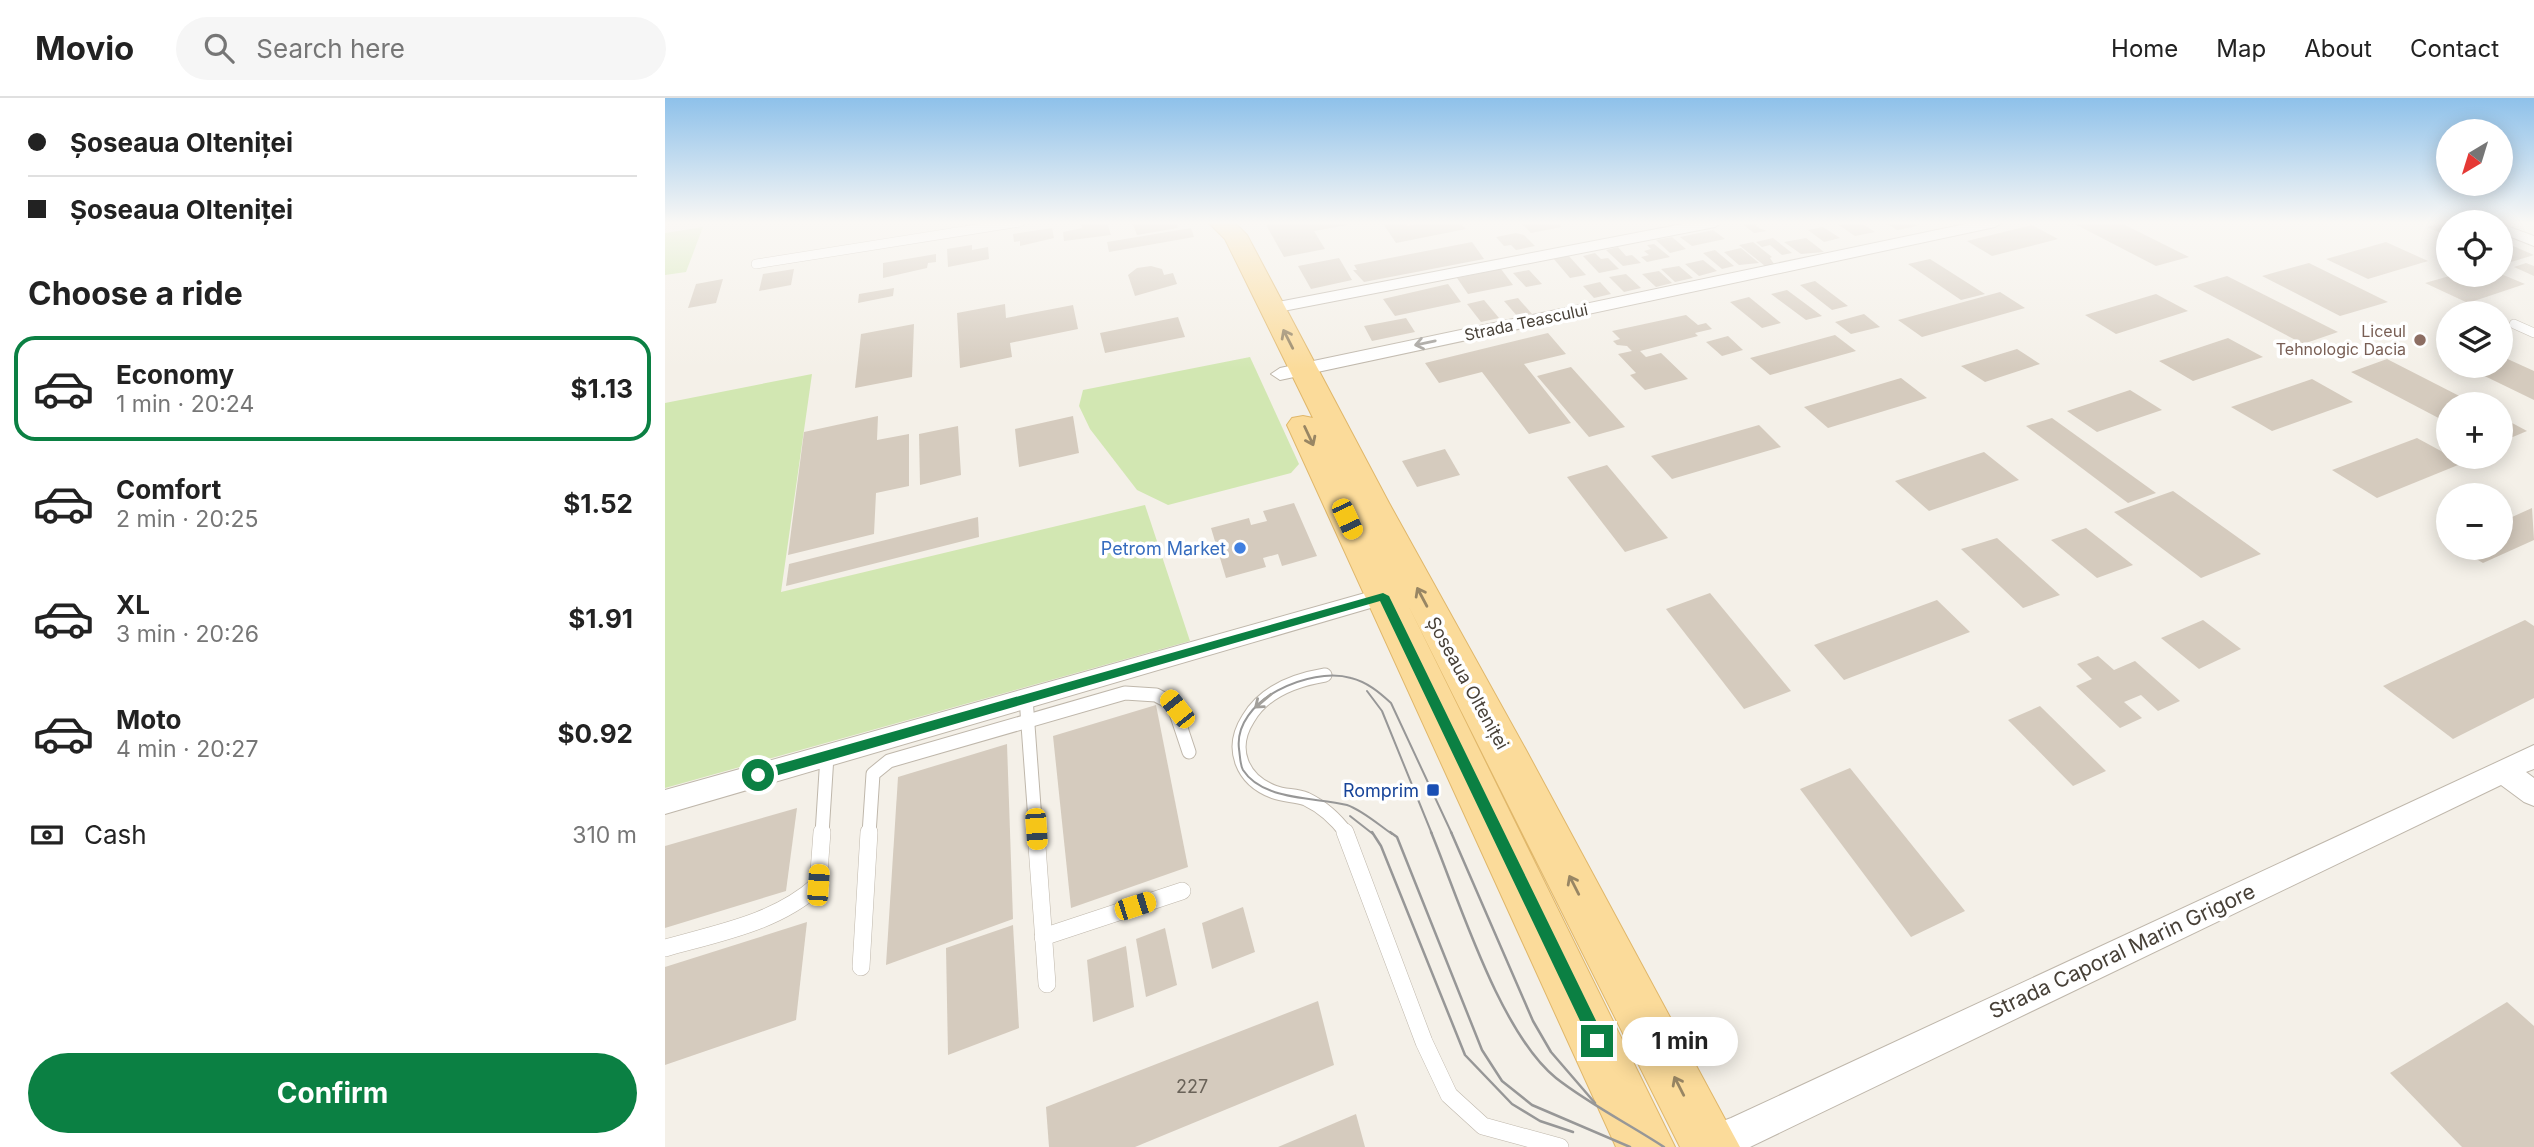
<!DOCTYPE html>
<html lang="en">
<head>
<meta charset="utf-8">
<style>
	:root { --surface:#fff; --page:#f6f6f6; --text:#222; --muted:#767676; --line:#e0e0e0; --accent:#0b8043 }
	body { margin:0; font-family:Inter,sans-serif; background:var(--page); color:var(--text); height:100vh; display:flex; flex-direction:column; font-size:26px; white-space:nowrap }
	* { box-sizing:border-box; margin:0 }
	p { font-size:23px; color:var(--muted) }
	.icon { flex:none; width:38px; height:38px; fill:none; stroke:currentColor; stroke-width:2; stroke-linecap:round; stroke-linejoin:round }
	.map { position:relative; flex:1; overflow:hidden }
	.details { display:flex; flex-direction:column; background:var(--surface); width:665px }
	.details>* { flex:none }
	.banner { display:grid; align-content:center; height:154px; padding:0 28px; background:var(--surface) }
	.needle { width:46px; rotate:218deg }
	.fabs { position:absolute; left:1771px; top:21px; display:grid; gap:14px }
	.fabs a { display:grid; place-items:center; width:77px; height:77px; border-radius:50%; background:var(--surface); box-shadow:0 4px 18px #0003; font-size:35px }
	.end { position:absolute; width:32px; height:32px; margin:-16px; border:9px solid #0b8043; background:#fff; box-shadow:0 0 0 4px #fff }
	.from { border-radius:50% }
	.bubble { position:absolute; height:49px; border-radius:24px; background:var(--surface); box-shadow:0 4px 18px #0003; font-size:23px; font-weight:700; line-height:49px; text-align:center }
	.car { position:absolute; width:21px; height:42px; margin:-21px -10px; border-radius:9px; box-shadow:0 0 5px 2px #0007; background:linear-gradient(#f5c518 24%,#345 0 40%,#f5c518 0 76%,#345 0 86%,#f5c518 0) }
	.banner b { display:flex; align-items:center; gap:24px; height:66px; font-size:26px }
	.banner b+b { border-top:2px solid var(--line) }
	.banner i { width:18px; height:18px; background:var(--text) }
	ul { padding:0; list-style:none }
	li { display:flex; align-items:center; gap:21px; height:105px; margin:0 14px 10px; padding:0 14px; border:4px solid transparent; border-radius:21px }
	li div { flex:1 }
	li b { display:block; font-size:26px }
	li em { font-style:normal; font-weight:700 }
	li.selected { border-color:var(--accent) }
	li>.icon { width:63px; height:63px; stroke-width:1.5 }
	h2 { padding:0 28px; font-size:32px; line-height:84px }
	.pay { display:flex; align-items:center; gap:18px; height:77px; padding:0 28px; font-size:26px }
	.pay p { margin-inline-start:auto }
	.action { display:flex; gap:14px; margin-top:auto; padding:14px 28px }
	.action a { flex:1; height:80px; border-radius:42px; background:var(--accent); color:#fff; font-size:28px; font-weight:700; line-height:80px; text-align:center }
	header { display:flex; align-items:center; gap:42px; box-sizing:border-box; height:98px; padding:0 35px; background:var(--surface); border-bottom:2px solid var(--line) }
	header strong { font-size:33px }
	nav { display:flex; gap:38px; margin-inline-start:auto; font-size:24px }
	.search { width:490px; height:63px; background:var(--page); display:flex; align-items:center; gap:18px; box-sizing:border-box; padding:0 24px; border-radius:38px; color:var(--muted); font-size:26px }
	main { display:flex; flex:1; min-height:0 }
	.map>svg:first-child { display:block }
</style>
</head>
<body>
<header>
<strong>Movio</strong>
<div class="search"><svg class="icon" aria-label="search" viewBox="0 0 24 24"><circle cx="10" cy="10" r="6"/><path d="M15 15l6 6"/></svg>Search here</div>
<nav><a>Home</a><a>Map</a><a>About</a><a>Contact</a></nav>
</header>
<main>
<section class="details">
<div class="banner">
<b><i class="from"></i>Șoseaua Olteniței</b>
<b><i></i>Șoseaua Olteniței</b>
</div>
<h2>Choose a ride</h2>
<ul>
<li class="selected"><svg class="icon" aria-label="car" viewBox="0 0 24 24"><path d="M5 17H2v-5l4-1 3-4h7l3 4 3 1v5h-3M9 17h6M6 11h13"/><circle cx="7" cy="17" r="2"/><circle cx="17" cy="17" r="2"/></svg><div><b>Economy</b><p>1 min · 20:24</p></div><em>$1.13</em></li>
<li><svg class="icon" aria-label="car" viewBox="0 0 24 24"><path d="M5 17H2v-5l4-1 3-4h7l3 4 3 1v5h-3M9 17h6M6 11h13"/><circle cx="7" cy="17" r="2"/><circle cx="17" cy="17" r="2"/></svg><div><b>Comfort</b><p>2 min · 20:25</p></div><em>$1.52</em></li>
<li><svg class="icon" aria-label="car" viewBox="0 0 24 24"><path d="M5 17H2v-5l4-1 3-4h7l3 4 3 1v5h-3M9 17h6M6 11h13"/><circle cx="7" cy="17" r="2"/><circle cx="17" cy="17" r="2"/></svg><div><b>XL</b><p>3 min · 20:26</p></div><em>$1.91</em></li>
<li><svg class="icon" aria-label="car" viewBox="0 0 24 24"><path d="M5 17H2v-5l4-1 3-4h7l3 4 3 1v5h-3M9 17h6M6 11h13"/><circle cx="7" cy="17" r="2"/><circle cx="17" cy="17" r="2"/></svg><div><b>Moto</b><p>4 min · 20:27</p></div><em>$0.92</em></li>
</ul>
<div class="pay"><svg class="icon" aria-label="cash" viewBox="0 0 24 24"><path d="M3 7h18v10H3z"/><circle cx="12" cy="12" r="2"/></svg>Cash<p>310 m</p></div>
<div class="action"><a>Confirm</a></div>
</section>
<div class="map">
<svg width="1869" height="1049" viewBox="0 0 1869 1049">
	<rect width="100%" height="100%" fill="#f4f0e8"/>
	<!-- green -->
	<g fill="#d2e7b2">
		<polygon points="38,129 21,174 0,177 0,135"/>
		<polygon points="585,259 634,366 626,375 503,407 472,392 425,331 414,308 418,292"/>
		<polygon points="147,276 116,494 480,407 525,543 0,690 0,305"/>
	</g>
	<!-- building -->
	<g fill="#d5cbbe">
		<polygon points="442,124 446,137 399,143 398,134 417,130 416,126"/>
		<polygon points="467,124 511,124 513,130 472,137"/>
		<polygon points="616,124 681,124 683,127 649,133 660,151 619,159 601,127"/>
		<polygon points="717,124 739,124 742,128 764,124 794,124 801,131 731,145"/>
		<polygon points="867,124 892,124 897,129 866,135 857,126"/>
		<polygon points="1087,124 1094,130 1102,133 1089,135 1076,125"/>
		<polygon points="1195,124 1210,134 1190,138 1174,127"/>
		<polygon points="1219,124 1247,124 1253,128 1232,132"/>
		<polygon points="1406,124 1454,124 1524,159 1491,168"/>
		<polygon points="1778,124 1783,126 1783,138 1762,129"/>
		<polygon points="1367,127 1393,141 1327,158 1302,143"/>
		<polygon points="1158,129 1175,140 1159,144 1143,132"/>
		<polygon points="387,130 389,140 355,148 355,143 349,144 348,136"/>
		<polygon points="526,130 529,139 444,154 442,144"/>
		<polygon points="1048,132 1060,141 1027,148 1015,139"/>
		<polygon points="851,135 859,137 870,148 851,152 846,147 839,148 831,139"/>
		<polygon points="1007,139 1021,151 1005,155 991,142"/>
		<polygon points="1108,140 1127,155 1117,157 1105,147 1097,149 1091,144"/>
		<polygon points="1141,140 1159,154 1136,156 1119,144"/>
		<polygon points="807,144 819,161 699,184 688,172 692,172 689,167"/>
		<polygon points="1088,144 1107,159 1105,160 1109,166 1100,168 1074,147"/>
		<polygon points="1721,144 1763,163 1703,181 1661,161"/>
		<polygon points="989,146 1005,159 982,164 976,159 984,157 979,153 986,151 982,147"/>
		<polygon points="307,147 307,152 323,149 324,161 283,169 282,151"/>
		<polygon points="1848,148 1869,157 1846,164 1836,160 1836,151"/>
		<polygon points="953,149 961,158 967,157 976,165 958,168 941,152"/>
		<polygon points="1076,150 1094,165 1074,167 1059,154"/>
		<polygon points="1050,152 1069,168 1057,171 1038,155"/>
		<polygon points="930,155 936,161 943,160 954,171 934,175 918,158"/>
		<polygon points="271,156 271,164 263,165 262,170 218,180 218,165"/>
		<polygon points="903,157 921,177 905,180 888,160"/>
		<polygon points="674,160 687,182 646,191 633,168"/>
		<polygon points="1265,161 1320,196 1296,202 1243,166"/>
		<polygon points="1038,162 1052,173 1034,178 1020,166"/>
		<polygon points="1644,165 1723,204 1675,218 1597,178"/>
		<polygon points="1861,165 1869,168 1869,178 1849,169"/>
		<polygon points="486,168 497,171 499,177 508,175 512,186 470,198 463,177 472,170"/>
		<polygon points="1014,168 1028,180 1010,184 996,171"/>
		<polygon points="129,171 126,187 94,193 98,176"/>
		<polygon points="836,171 848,187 803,196 792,180"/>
		<polygon points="864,172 877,186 861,189 848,175"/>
		<polygon points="994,173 1007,185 991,189 977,176"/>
		<polygon points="961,176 976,190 959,194 944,179"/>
		<polygon points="1836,176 1860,186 1803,205 1760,185 1788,177"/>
		<polygon points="1562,178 1673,234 1638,246 1528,188"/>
		<polygon points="58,181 51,205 23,210 31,186"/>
		<polygon points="1150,183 1183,208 1167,212 1135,187"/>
		<polygon points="935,184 946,196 929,200 918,188"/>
		<polygon points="783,186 796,204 730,218 718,201"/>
		<polygon points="229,190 228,198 193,205 194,196"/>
		<polygon points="1122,192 1157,218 1141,222 1106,196"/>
		<polygon points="1335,194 1360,210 1257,239 1233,222"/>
		<polygon points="1491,196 1523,213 1451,236 1420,217"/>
		<polygon points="1084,199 1116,225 1097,230 1065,204"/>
		<polygon points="853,200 867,216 853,219 839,203"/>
		<polygon points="819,202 834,220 816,224 802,206"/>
		<polygon points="340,206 341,220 408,207 413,231 345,245 347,259 295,270 292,215"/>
		<polygon points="1199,216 1215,229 1186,236 1170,224"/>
		<polygon points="1021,217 1033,227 1041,225 1047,231 1030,235 1033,238 975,253 981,259 996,255 1023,281 980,292 965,277 971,275 953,256 967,253 962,248 952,247 948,243 955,241 947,233"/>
		<polygon points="513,219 520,239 440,255 435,235"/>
		<polygon points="741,220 750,234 707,243 699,228"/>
		<polygon points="249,226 247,279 190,290 196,236"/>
		<polygon points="883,235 901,256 859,266 906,325 864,336 817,274 774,285 760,265"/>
		<polygon points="1170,237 1191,253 1105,277 1085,260"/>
		<polygon points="1063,238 1078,252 1057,258 1041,244"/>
		<polygon points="1563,240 1598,259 1528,283 1494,263"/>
		<polygon points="1352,251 1375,266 1320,284 1296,268"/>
		<polygon points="1836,258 1869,273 1869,302 1799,268 1836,268"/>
		<polygon points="1722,261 1810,306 1783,306 1783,325 1686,274"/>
		<polygon points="906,269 960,329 924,339 872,278"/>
		<polygon points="1236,280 1262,300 1163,330 1139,309"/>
		<polygon points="1647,281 1688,304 1607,333 1566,309"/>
		<polygon points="1465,292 1497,312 1432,334 1402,313"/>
		<polygon points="213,318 212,342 244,336 244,388 211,395 209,436 123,457 139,334"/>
		<polygon points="408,318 414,355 354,369 350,331"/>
		<polygon points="1836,319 1862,333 1836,344"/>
		<polygon points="1387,320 1491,395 1463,405 1361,328"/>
		<polygon points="1094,327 1116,349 1007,381 986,358"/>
		<polygon points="293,328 296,377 255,387 254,336"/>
		<polygon points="1752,340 1798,365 1712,400 1667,372"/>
		<polygon points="780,351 795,377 752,389 737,363"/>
		<polygon points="1319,354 1354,382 1264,413 1230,383"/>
		<polygon points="942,367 1003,440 960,454 902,379"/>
		<polygon points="1508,393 1596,456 1536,480 1449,414"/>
		<polygon points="629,405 652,458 617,468 613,456 598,460 601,469 561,480 546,430 584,420 586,427 602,423 598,413"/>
		<polygon points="1867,410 1869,442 1818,465 1793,450 1836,450 1836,424"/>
		<polygon points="313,419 314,439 121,488 124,466"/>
		<polygon points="1421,430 1468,467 1432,480 1386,442"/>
		<polygon points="1332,440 1395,497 1358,510 1296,451"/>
		<polygon points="1045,495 1126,593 1079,611 1001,511"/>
		<polygon points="1272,502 1305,534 1179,582 1149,547"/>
		<polygon points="1538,522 1576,551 1534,571 1496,540"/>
		<polygon points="1860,522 1869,528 1869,600 1788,641 1718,588"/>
		<polygon points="1433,558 1449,572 1470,563 1515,603 1493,613 1476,597 1459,604 1477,620 1455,630 1411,588 1427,581 1412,566"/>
		<polygon points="491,607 523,769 406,810 388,638"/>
		<polygon points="1375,608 1441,673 1408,688 1343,622"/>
		<polygon points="342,646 348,821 221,867 233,679"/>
		<polygon points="1185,670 1300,813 1246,839 1135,691"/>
		<polygon points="132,710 121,793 0,830 0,748"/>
		<polygon points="578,809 590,854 547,871 537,825"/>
		<polygon points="142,824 131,922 0,967 0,869"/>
		<polygon points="348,827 354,930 283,957 281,850"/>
		<polygon points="500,830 512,887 481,899 471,841"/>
		<polygon points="461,848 469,909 428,924 422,862"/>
		<polygon points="653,903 669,967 470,1049 384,1049 381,1009"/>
		<polygon points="1842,904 1869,928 1869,1049 1797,1049 1725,975"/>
		<polygon points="691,1016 700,1049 613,1049"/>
	</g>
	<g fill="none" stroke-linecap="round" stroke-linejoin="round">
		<!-- lane-far2 casing -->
		<g stroke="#bfb7ab" stroke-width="10">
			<g id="lane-far2">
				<polyline points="91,166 355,124"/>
				<polyline points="1849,226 1869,235"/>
			</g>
		</g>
		<!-- lane-far1 casing -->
		<g stroke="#bfb7ab" stroke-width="15">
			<g id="lane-far1">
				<path d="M660 577C630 582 599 593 583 621 564 651 577 682 609 694 619 698 631 697 641 701 658 709 671 721 682 736"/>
				<polyline points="361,600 371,736"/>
				<polyline points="157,736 162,658"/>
				<polyline points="204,736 208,676 224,663 460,595 491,597 508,606 524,654"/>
			</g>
		</g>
		<!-- lane casing -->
		<g stroke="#bfb7ab" stroke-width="18">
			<g id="lane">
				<polyline points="371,734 382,886"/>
				<polyline points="680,734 759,944 784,997 818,1028 895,1049"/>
				<polyline points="378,839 517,793"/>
				<path d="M0 850C53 835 111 825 153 787L157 734"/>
				<polyline points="196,869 204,734"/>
			</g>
		</g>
		<!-- street casing -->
		<g stroke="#bfb7ab" stroke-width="2">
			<g id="street">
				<polygon points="1028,124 1058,124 1050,129 608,215 599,210 608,205"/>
				<polygon points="1310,124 1338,124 1330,129 615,282 606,276 615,270"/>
				<polygon points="1836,126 1869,138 1869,148 1836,135"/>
				<polygon points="718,490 726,492 730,498 726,504 0,716 0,692"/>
				<polygon points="1869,647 1869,671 1861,674 1869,680 1869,708 1859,704 1836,687 1085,1049 1018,1049 1023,1036 1066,1020"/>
			</g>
		</g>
		<!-- primary casing -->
		<g stroke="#e0b76a" stroke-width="2">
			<polygon id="primary" points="543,124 569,124 582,137 724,405 861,652 1075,1049 1015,1049 744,509 1010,1049 951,1049 622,327 627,320 638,318 648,320 560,141"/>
		</g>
		<!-- lane-far2 -->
		<use href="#lane-far2" stroke="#fff" stroke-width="9"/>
		<!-- lane-far1 -->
		<use href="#lane-far1" stroke="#fff" stroke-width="13"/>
		<!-- lane -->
		<use href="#lane" stroke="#fff" stroke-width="17"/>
		<!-- street -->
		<use href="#street" fill="#fff" fill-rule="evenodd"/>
		<!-- primary -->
		<use href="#primary" fill="#fbdb9a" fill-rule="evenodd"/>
		<!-- tram-far1 -->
		<g stroke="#979797" stroke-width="2">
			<polyline points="702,593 717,613 767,736"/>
			<polyline points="685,718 708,736"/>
			<path d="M727 736C714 727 697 712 682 707 650 699 598 703 578 672 575 667 575 657 574 651 568 602 645 568 686 580 702 584 714 594 726 605L787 736"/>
		</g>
		<!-- tram -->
		<g stroke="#979797" stroke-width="2.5">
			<polyline points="707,734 716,748 800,957 847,1006 875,1023 908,1034"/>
			<polyline points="725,734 732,739 817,952 837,983 867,1007 965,1049"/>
			<path d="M766 734C794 802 835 935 891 980 924 1006 964 1026 999 1049"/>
			<polyline points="786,734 868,923 886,954 930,1005"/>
		</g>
	</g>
	<!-- one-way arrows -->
	<defs><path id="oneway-shaft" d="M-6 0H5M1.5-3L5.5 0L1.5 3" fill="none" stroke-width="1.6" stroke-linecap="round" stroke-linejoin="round" transform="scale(1.75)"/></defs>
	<g stroke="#988664">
		<use href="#oneway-shaft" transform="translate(623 241) rotate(-117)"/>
		<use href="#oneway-shaft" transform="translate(644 338) rotate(65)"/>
		<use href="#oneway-shaft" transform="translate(757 499) rotate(-118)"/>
		<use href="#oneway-shaft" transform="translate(909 787) rotate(-117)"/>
		<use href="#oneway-shaft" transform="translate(1014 988) rotate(-117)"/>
	</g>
	<g stroke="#a3a09b">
		<use href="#oneway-shaft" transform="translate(760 245) rotate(168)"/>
		<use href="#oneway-shaft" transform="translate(598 603) rotate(140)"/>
	</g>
	<!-- sky -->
	<linearGradient id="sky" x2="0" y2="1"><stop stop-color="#8ec1ea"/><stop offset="0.46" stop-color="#faf8f5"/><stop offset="1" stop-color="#faf8f5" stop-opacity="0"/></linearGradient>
	<rect width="1869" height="271" fill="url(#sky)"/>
	<!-- route -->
	<polygon fill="#0b8043" points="718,495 724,498 938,937 938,948 927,948 715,503 93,683 86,677 93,672"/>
	<!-- markers -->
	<circle fill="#8d6e63" stroke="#fff" stroke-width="2.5" cx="1755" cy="242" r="7"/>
	<circle fill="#3f7fe0" stroke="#fff" stroke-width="2.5" cx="575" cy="450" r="7"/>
	<rect fill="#1a4fb4" stroke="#fff" stroke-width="2.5" x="761" y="685" width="14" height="14" rx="3.5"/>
	<g text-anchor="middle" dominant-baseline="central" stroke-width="7" stroke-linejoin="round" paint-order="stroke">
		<!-- far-street labels -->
		<g font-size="16" fill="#474037" stroke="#fff">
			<text transform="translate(861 224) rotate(-12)">Strada Teascului</text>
		</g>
		<!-- far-education labels -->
		<g font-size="16" fill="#785e54" stroke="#fff" text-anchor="end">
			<text x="1741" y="233">Liceul<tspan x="1741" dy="18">Tehnologic Dacia</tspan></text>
		</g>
		<!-- shop labels -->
		<g font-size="18" fill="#366cbe" stroke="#fff" text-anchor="end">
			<text x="561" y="450">Petrom Market</text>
		</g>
		<!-- street labels -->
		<g font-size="18" fill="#474037" stroke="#fff">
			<text transform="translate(803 585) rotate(61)">Șoseaua Olteniței</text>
		</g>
		<!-- transit labels -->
		<g font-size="18" fill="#164399" stroke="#fff" text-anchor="end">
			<text x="754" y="692">Romprim</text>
		</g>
		<!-- near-number labels -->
		<g font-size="18" fill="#6a6359">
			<text x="527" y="988">227</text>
		</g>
		<!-- near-street labels -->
		<g font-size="21" fill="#474037" stroke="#fff">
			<text transform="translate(1457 853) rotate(-25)">Strada Caporal Marin Grigore</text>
		</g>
	</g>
</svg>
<div class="fabs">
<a><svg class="needle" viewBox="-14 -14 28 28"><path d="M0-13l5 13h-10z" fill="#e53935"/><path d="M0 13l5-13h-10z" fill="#767676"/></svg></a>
<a><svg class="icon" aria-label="locate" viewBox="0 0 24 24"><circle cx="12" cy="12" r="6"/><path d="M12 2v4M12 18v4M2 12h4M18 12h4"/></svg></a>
<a><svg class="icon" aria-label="layers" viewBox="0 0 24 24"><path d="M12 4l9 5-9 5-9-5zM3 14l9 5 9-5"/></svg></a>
<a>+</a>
<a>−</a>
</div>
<i class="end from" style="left:93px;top:677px"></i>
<i class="end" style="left:932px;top:943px"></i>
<div class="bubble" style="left:957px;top:919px;width:116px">1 min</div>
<i class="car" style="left:682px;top:421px;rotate:155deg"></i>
<i class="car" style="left:512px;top:611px;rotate:322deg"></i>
<i class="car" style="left:371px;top:731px;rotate:176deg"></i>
<i class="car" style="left:153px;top:787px;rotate:4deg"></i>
<i class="car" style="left:470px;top:808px;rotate:72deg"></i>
</div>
</main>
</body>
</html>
